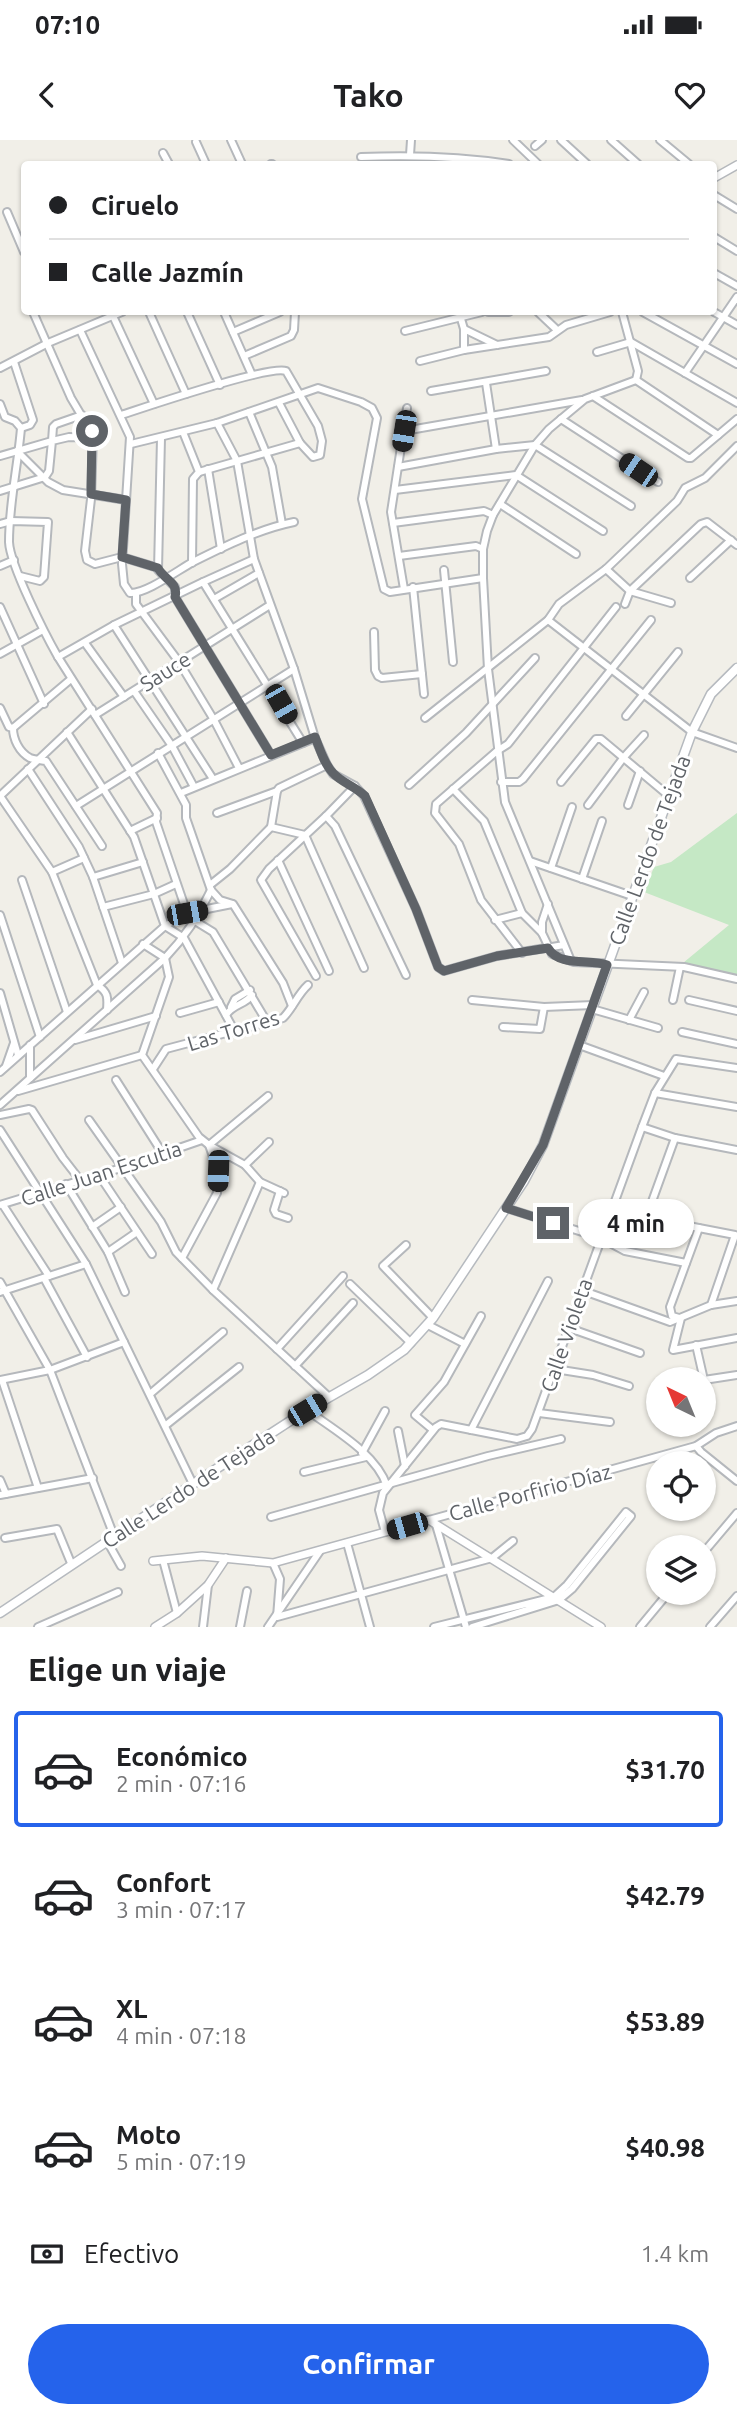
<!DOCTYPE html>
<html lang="es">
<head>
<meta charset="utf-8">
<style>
	:root { --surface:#fff; --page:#f2f2f2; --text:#202124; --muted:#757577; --line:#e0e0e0; --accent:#2563eb }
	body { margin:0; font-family:Ubuntu,sans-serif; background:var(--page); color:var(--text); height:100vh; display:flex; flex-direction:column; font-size:26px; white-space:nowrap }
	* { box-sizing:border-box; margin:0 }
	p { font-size:23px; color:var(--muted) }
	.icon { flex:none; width:38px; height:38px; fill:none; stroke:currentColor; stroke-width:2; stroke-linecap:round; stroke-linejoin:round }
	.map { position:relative; height:1487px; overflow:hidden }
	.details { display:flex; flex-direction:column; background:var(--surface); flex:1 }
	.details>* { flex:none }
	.guide { position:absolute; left:21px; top:21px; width:696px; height:154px; border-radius:7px; box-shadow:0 2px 5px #0004; display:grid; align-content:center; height:154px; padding:0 28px; background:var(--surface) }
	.needle { width:46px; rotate:317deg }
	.buttons { position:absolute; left:646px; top:1227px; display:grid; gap:14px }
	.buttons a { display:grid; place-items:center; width:70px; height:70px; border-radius:50%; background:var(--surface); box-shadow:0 2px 5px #0004; font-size:35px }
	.end { position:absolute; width:32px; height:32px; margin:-16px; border:9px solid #5f6368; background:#fff; box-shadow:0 0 0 4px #fff }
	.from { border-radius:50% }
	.bubble { position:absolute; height:49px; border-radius:24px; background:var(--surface); box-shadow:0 2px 5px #0004; font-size:23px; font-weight:700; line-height:49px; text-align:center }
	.car { position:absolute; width:21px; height:42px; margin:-21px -10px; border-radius:9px; box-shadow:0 0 5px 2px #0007; background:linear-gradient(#222 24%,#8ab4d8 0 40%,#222 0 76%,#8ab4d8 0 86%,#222 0) }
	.guide b { display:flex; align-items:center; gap:24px; height:66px; font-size:26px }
	.guide b+b { border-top:2px solid var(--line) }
	.guide i { width:18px; height:18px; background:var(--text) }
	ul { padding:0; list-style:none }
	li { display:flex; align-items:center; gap:21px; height:116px; margin:0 14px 10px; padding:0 14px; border:4px solid transparent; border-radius:7px }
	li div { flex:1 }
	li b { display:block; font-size:26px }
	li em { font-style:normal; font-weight:700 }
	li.active { border-color:var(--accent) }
	li>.icon { width:63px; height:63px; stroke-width:1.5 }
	h2 { padding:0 28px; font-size:32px; line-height:84px }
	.pay { display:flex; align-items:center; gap:18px; height:77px; padding:0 28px; font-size:26px }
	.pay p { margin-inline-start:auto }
	.primary-button { display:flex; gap:14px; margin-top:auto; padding:14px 28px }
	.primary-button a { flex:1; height:80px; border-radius:42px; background:var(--accent); color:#fff; font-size:28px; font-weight:700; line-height:80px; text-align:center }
	.status { display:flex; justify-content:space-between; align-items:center; height:49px; padding:0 35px; background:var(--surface); direction:ltr }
	.status svg { height:19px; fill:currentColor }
	header { display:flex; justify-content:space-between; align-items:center; height:91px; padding:0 28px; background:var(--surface); font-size:32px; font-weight:700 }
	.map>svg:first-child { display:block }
</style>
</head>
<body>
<div class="status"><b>07:10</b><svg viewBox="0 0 49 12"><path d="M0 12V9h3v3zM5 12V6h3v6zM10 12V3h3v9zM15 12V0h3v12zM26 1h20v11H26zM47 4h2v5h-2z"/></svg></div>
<header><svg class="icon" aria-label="back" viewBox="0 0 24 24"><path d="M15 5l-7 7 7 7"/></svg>Tako<svg class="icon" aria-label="heart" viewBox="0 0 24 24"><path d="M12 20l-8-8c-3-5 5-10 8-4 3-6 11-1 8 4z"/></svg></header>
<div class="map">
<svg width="737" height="1487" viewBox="0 0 737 1487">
	<rect width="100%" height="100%" fill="#f1efe8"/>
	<!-- green -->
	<polygon fill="#c5e8c5" points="737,673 737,835 683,823 729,785 644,752 654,727 671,722"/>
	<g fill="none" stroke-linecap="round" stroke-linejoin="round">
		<!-- minor casing -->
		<g stroke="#b5b8bc" stroke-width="10">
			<g id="minor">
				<polyline points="231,0 242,24"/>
				<polyline points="513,0 538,24"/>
				<polyline points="561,0 587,24"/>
				<polyline points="611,0 638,24"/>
				<polyline points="660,0 689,24"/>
				<polyline points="196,2 206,24"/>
				<polyline points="535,6 542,0"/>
				<polyline points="163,13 169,24"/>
				<polyline points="410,15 411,0"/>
				<path d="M361 17C411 15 459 16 509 24"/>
				<polyline points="271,24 272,24"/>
				<polyline points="714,55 737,69"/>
				<polyline points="7,72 24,112"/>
				<polyline points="714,97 737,111"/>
				<polyline points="714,133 737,146"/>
				<polyline points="33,172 71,258 93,295 91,359 85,411 87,420 95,424 122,417 158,428"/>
				<polyline points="149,172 186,254"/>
				<polyline points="187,172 220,245"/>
				<polyline points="224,172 252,235"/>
				<polyline points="459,172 464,189 464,210"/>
				<polyline points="488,172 509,172"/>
				<polyline points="538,172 557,190"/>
				<polyline points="622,172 638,231 636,240"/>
				<polyline points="643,172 737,224"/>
				<polyline points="714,172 737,185"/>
				<polyline points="113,176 154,264"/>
				<polyline points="464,189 497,205"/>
				<path d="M80 190 130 297 122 424 124 444 130 453C146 454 178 430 193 422 225 406 259 389 294 382"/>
				<polyline points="405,191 482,172"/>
				<polyline points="233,192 280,172"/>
				<polyline points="597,212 631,202 737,263"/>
				<polyline points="244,216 291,196 294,190 295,172"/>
				<polyline points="420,221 464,210 549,197 566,185 610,172"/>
				<polyline points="14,222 33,280 30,285 21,288"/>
				<polyline points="0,228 48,203 122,172"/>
				<polyline points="685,233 737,157"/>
				<polyline points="636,240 718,295"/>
				<polyline points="486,243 496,309"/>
				<polyline points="431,251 546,231"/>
				<polyline points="593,256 688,318 691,318 737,279"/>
				<polyline points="279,263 300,303"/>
				<path d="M0 264 5 277 15 281 21 288C18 325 9 363 9 402 10 425 45 494 58 517L157 673 156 682 187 773 195 781 213 792 267 882"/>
				<polyline points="249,272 272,327 282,384"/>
				<path d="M121 275C146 267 269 225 286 231L318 286 322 301 320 315 313 317 300 303 199 332"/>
				<polyline points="561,279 658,342"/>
				<polyline points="217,283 237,321 254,419 294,529 315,598 327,625 333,634 355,646 364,656 416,769 438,827 444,831 497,816 564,805"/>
				<polyline points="404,291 582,260"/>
				<polyline points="183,292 199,332 193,339 192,423"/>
				<polyline points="161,298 158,430 175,447 175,457 271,615"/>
				<polyline points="131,304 217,283 318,248 361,262 372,268 377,278 362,359 384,449 390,452 483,438"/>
				<polyline points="17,311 48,342 63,350 126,360"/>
				<polyline points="0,316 52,301 53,287 56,284 82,275"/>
				<polyline points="398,327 496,309 535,305 631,366"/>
				<polyline points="208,329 221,409"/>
				<polyline points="395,350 516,335 603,391"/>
				<polyline points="0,351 45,337 49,331 52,301 69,297 93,298"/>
				<polyline points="500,364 576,414"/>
				<polyline points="393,383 484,371 493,375"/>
				<polyline points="0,384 11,381 48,382 44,437 40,441 20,436"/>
				<polyline points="399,416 476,406 483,409"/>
				<polyline points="0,426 14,420"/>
				<polyline points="606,429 630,451 671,463"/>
				<polyline points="444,430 453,522"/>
				<polyline points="690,438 731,400"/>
				<polyline points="203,442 303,603"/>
				<polyline points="413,447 424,554"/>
				<polyline points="404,449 391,372 407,268"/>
				<polyline points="136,453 136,464 179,522 214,580 239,628"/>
				<polyline points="214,459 259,433"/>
				<polyline points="625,464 630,451 701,384 707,382 737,405"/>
				<polyline points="0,467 44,564"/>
				<polyline points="548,480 692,592 737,608"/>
				<polyline points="114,485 213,639"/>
				<polyline points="374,492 375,530 378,536 382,538 422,534"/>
				<polyline points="85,503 124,557"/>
				<polyline points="0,514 43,490"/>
				<polyline points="58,517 114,485 203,442 254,419"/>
				<polyline points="134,551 172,606 194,647"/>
				<path d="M0 568 9 587 13 588C13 599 19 612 30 618 35 620 41 620 46 621L102 706"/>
				<path d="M92 569 0 656 52 732 97 845C108 852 108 857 107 870"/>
				<polyline points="95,575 270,465"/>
				<polyline points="626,576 678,512"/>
				<polyline points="425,578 548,480 559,464 606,429 677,361 685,348 705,338 737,306"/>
				<polyline points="13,588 71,539"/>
				<polyline points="67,592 134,697 165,786 184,798 235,892"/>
				<polyline points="158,613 186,665 186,678 211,750 220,760 233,764 283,843 292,866"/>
				<polyline points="28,629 79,707 93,737 122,823"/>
				<polyline points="501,642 519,642 523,639 651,480"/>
				<polyline points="561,642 596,599 601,599 669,656"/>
				<polyline points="409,645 466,593 535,518"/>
				<polyline points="453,649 484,681 522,773 542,793 552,814 574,822 684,827 737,839"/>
				<polyline points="181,653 315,598"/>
				<polyline points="588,665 624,617 644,595"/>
				<polyline points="628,665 640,631"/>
				<polyline points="76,666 294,529"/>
				<polyline points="217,673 277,651"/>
				<polyline points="326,676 335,686 406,835"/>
				<polyline points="271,687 305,695 364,828"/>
				<polyline points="130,691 157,678"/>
				<polyline points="278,720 329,831"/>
				<polyline points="530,721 632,756"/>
				<polyline points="551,728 572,667"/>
				<polyline points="52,732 84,718"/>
				<polyline points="93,737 143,722"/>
				<polyline points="582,739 602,681"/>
				<polyline points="22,740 67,872"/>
				<polyline points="210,745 230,729 271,687 277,651 279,648 327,625"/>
				<polyline points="103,767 154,754 176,744"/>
				<polyline points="0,775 40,897"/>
				<polyline points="495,780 522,773"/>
				<polyline points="542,793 542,782 548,764"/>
				<polyline points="143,804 165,818 169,837 142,915 199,997 209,1005 245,1025 260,1042 284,1053"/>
				<polyline points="522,813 481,760 459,704 435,673 436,664 497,611 508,604 616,467"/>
				<polyline points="571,821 505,662 488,529 483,438 483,409 487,391 493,375 535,305 549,289 585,259 636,240"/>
				<polyline points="316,836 261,740 269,729 326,676 355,646"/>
				<polyline points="0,853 18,915"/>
				<polyline points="472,860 544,867 593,865"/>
				<polyline points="673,860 680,827"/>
				<polyline points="689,860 737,871"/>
				<polyline points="231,867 235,859 250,850"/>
				<polyline points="592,869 658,888"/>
				<polyline points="180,873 219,862"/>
				<path d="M226 875C233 864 245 865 252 855"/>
				<polyline points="629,880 644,852"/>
				<polyline points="503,887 540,889 544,867"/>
				<polyline points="682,892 737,904"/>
				<polyline points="75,900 156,876"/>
				<polyline points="30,905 30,938"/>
				<polyline points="579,905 664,936"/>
				<polyline points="6,926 14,903"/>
				<path d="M153 929 166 909 283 878C293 868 297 855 308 845"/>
				<polyline points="0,932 165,786 187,773 232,764"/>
				<polyline points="116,940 163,1014"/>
				<polyline points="18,951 142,915"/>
				<polyline points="655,953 737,967"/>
				<path d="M0 965 165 818C185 797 199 776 211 750"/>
				<polyline points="0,975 29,969 32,970 63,1018 80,1040"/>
				<polyline points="89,980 161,1082 176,1112 213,1150 329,1257"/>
				<polyline points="642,987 675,998 737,1010"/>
				<polyline points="0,990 86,1124 193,1344"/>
				<polyline points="245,1025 269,1002"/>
				<polyline points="99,1035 152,1114"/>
				<polyline points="66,1044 108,1112 125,1152"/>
				<polyline points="280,1051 274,1070 276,1074 288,1078"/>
				<polyline points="0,1065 121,1028 202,1000"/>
				<polyline points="3,1065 49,1136"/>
				<polyline points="506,1068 601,1098 625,1111 686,1123"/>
				<polyline points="611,1071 735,1095 711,1165"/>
				<polyline points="646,1078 675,998"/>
				<polyline points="92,1087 121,1067"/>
				<polyline points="406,1105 383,1126 433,1178"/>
				<polyline points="108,1112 137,1092"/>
				<polyline points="182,1118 217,1053 218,1031 209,1005 268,956"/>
				<polyline points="44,1138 87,1217"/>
				<polyline points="0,1142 50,1230 114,1396"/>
				<polyline points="350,1144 411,1203"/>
				<polyline points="213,1150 260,1042"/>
				<polyline points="581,1150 670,1182 711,1165 737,1161"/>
				<polyline points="0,1152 86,1124"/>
				<polyline points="679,1178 672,1176 670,1167 699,1088"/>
				<polyline points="681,1178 673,1210 737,1198"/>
				<polyline points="428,1185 465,1204"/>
				<polyline points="569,1188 640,1213"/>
				<polyline points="696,1205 704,1240 737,1235"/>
				<polyline points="277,1209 343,1136"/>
				<polyline points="295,1226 353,1163"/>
				<polyline points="555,1229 593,1235 629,1246"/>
				<polyline points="0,1240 50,1230 124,1202"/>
				<polyline points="2,1240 38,1348"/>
				<polyline points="150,1254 223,1192"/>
				<path d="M307 1270C334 1290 376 1313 387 1346"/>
				<polyline points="539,1273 610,1282"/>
				<polyline points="166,1285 239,1227"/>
				<polyline points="433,1290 415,1275 444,1242 481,1176"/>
				<polyline points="471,1290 548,1141"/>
				<polyline points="398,1291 405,1326"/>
				<polyline points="696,1306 701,1312 737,1341"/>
				<polyline points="362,1313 385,1271"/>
				<polyline points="304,1332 366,1317"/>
				<polyline points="0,1340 6,1354"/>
				<polyline points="0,1355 93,1338"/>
				<polyline points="271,1377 488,1316 561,1299"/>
				<polyline points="429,1380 696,1306 716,1293 737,1286"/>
				<polyline points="436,1385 466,1487"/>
				<polyline points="385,1392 379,1370 383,1353 436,1287 441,1284 517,1299 527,1296 532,1289 642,987 655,953 676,919 737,928"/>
				<polyline points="5,1398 57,1389 71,1423"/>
				<polyline points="107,1401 121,1426"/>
				<polyline points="347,1403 370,1487"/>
				<polyline points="704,1412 737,1373"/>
				<polyline points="163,1420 177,1473"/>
				<polyline points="273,1423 280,1439 277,1477 492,1418 513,1401"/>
				<polyline points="38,1487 118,1452"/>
				<polyline points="203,1487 208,1445"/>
				<polyline points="240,1487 247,1451"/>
				<polyline points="268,1487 320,1411"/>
				<polyline points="434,1487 554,1457 567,1445 626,1372 631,1376 572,1449 559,1460 472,1487"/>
				<polyline points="640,1487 669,1452"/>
				<polyline points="710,1487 737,1456"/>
			</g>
		</g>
		<!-- tertiary casing -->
		<g stroke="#b5b8bc" stroke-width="10">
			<g id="tertiary">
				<polyline points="714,38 737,25"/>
				<polyline points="153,1421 202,1416 273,1423 429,1380 601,1487"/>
				<polyline points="155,1487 177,1473 208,1445 226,1418"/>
			</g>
		</g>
		<!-- secondary casing -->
		<g stroke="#b6babf" stroke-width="11">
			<polyline id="secondary" points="0,1473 193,1344 307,1270 368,1235 404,1210 433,1178 524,1041 543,1005 692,592 711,554 737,528"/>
		</g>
		<!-- minor -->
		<use href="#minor" stroke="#fff" stroke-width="6"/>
		<!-- tertiary -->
		<use href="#tertiary" stroke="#fff" stroke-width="7"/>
		<!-- secondary -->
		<use href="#secondary" stroke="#fff" stroke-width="8"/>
	</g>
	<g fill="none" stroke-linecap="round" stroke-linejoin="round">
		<!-- route -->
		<path stroke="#5f6368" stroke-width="9" d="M92 291 91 354 126 360 122 417 158 428C163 439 179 442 175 457L271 615 315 597C320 609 324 624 333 633 342 643 355 646 365 656L416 769 438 827 444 831 497 816 548 808C559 827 589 819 607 825L543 1005 506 1068 553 1083"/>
	</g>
	<g text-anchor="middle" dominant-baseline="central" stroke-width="6" stroke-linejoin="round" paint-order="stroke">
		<!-- street labels -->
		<g font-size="21" fill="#5f6368" stroke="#fff">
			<text transform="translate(165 531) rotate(-32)">Sauce</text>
			<text transform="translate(649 710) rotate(-70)">Calle Lerdo de Tejada</text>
			<text transform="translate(233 890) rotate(-17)">Las Torres</text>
			<text transform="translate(101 1033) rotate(-18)">Calle Juan Escutia</text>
			<text transform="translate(566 1195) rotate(-71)">Calle Violeta</text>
			<text transform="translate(188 1348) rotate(-33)">Calle Lerdo de Tejada</text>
			<text transform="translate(530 1352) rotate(-15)">Calle Porfirio Díaz</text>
		</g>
	</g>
</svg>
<div class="buttons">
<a><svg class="needle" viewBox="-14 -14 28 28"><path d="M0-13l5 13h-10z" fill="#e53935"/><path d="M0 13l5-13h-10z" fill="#757577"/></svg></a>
<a><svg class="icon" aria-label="locate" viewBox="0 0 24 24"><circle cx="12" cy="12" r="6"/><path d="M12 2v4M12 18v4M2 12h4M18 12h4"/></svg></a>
<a><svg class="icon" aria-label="layers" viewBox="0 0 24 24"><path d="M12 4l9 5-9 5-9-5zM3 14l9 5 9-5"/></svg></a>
</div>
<i class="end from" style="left:92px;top:291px"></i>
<i class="end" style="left:553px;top:1083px"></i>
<div class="bubble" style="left:578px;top:1059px;width:116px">4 min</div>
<i class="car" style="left:404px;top:291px;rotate:189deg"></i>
<i class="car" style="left:638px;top:330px;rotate:304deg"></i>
<i class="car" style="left:281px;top:564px;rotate:150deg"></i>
<i class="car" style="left:187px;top:773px;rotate:80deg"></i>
<i class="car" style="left:218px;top:1031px;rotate:182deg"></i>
<i class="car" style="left:307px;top:1270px;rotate:59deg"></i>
<i class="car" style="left:407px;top:1386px;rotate:254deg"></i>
<div class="guide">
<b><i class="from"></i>Ciruelo</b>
<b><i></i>Calle Jazmín</b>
</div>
</div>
<section class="details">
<h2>Elige un viaje</h2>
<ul>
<li class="active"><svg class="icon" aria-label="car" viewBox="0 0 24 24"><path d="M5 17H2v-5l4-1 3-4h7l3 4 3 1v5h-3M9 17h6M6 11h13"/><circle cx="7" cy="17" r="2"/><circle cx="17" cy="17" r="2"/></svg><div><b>Económico</b><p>2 min · 07:16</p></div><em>$31.70</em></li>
<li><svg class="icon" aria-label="car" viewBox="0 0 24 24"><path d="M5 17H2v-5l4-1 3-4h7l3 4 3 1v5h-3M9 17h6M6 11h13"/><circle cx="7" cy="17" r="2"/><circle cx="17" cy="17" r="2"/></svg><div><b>Confort</b><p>3 min · 07:17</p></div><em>$42.79</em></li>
<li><svg class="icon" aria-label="car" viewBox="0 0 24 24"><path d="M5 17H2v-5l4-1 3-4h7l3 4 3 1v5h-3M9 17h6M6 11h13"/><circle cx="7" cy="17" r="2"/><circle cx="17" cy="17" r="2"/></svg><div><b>XL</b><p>4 min · 07:18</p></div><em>$53.89</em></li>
<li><svg class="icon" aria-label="car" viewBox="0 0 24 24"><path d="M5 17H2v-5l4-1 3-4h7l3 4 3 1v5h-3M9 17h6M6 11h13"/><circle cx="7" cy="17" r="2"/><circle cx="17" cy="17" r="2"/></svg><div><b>Moto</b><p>5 min · 07:19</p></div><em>$40.98</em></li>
</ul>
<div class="pay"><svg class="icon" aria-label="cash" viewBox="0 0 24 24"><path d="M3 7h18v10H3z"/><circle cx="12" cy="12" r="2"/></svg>Efectivo<p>1.4 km</p></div>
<div class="primary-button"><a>Confirmar</a></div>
</section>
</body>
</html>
